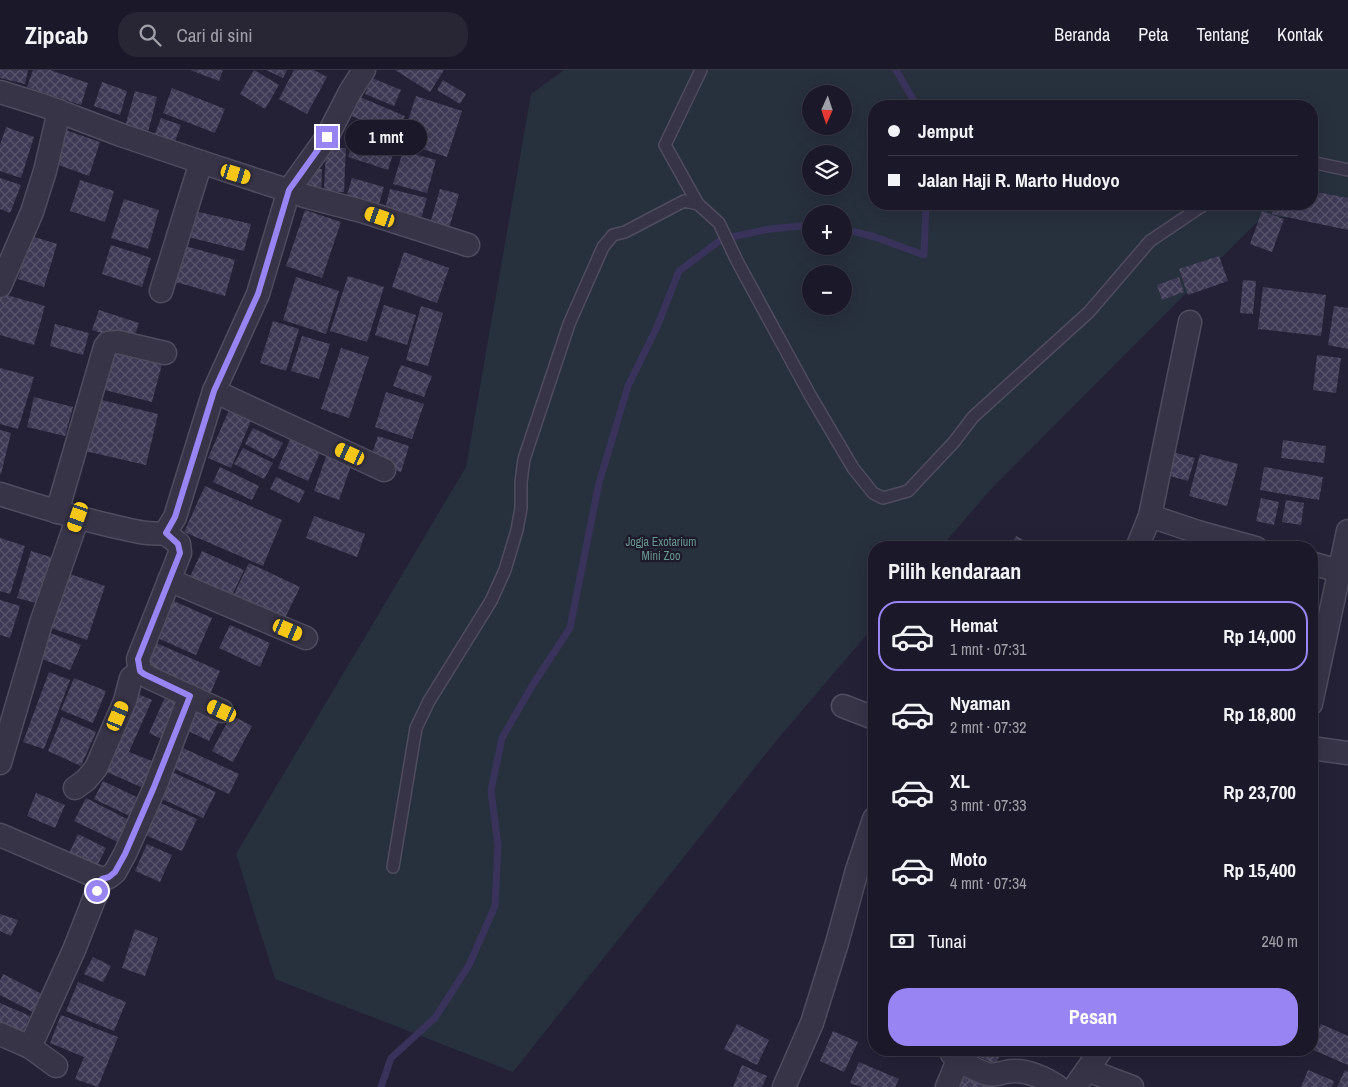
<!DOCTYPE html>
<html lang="id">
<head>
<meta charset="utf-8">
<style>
	:root { --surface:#1b1929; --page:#282635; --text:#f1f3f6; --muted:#a0a0a8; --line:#393846; --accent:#9984f4 }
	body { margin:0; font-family:"Archivo Narrow",sans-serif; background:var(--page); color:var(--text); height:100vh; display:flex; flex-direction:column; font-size:19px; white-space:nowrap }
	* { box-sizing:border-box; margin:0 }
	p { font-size:16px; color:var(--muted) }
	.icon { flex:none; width:28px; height:28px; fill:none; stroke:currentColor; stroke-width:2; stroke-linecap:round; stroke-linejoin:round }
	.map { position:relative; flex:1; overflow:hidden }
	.drawer { position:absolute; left:868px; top:471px; width:450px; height:515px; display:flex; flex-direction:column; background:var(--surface); border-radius:20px; box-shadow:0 5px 20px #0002,0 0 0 1px var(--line) }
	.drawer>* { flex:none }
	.banner { position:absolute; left:868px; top:30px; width:450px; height:110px; border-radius:20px; box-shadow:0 5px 20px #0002,0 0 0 1px var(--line); display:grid; align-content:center; height:110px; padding:0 20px; background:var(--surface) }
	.needle { width:32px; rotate:183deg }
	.tools { position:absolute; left:802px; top:15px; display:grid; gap:10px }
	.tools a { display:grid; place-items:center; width:50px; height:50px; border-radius:50%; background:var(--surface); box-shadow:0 5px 20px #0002,0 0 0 1px var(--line); font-size:25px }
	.end { position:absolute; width:22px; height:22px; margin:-11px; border:6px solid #9984f4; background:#fff; box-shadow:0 0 0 2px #fff }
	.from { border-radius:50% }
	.bubble { position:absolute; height:35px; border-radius:18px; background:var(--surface); box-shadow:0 5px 20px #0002,0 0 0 1px var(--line); font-size:16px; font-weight:700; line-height:35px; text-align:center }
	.car { position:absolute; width:15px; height:30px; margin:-15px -8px; border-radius:6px; box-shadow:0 0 4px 1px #0007; background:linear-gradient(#f5c518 24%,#345 0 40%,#f5c518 0 76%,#345 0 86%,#f5c518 0) }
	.banner b { display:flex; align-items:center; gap:18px; height:48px; font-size:19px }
	.banner b+b { border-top:1px solid var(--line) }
	.banner i { width:12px; height:12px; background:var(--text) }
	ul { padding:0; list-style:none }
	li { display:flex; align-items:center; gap:15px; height:70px; margin:0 10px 8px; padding:0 10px; border:2px solid transparent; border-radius:20px }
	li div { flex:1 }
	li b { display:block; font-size:19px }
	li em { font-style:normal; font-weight:700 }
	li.active { border-color:var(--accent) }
	li>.icon { width:45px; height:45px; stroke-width:1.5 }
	h2 { padding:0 20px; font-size:22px; line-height:60px }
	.pay { display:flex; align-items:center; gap:12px; height:55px; padding:0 20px; font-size:19px }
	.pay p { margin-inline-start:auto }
	.cta { display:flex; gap:10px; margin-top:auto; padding:10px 20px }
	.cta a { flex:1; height:58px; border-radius:20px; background:var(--accent); color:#fff; font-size:20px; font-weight:700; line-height:58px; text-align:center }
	header { display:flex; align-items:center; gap:30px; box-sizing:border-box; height:70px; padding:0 25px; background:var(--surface); border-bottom:1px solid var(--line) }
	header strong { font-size:24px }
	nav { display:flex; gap:28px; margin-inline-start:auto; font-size:18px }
	.search { width:350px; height:45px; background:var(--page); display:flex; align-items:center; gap:12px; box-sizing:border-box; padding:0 18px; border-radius:20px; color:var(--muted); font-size:19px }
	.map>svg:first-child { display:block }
</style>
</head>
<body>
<header>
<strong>Zipcab</strong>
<div class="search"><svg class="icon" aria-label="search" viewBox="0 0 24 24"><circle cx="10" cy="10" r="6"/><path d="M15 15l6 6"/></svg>Cari di sini</div>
<nav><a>Beranda</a><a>Peta</a><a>Tentang</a><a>Kontak</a></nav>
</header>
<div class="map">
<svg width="1348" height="1017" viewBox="0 0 1348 1017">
	<defs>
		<pattern id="building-cross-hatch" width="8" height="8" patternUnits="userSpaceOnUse" patternTransform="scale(1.25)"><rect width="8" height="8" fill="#3e3a55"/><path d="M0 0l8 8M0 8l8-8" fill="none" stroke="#58546c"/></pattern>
	</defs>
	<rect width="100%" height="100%" fill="#242137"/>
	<!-- park -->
	<path fill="#27303d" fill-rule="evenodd" d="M564 0H1348V148L1262 147 992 418 941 477 874 478V556L776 671 513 1002 275 909 236 784 466 397 531 24ZM811 24H844V56H811ZM874 36H1311V134H874ZM811 84H844V116H811ZM811 144H844V176H811ZM811 204H844V236H811Z"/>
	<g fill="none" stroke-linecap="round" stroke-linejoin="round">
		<!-- stream -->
		<g stroke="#39335c" stroke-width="7">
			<polyline points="896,0 917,36"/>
			<polyline points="844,159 875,167 924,185 926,134"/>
			<polyline points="381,1017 391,988 435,948 469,895 495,836 498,775 491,721 502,668 532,616 570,558 599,413 628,316 657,257 679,201 722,169 770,159 811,155"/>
		</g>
	</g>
	<!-- building -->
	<g fill="url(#building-cross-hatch)">
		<polygon points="0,0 28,0 25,14 0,8"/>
		<polygon points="33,0 50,0 88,13 81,35 27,17"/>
		<polygon points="190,0 223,0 219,11"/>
		<polygon points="254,0 279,15 265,39 240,24"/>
		<polygon points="266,0 287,0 283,8"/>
		<polygon points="294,0 314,0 327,7 307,44 279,29"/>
		<polygon points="395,0 444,0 430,22"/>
		<polygon points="372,8 401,20 394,36 365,24"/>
		<polygon points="443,10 466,24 460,34 437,20"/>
		<polygon points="102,12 127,21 120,45 94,36"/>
		<polygon points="172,18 225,39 215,63 163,43"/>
		<polygon points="135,21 157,27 146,70 123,64"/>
		<polygon points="355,25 405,46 397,65 347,44"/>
		<polygon points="416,26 462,41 447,87 401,72"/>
		<polygon points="161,48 181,55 173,76 153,69"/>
		<polygon points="6,57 34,67 21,108 0,101 0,75"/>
		<polygon points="357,58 397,71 388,100 348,87"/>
		<polygon points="65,60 100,72 89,106 53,93"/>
		<polygon points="326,78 346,78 344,122 324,121"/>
		<polygon points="403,81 436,90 427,123 393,114"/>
		<polygon points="305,99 322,99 321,124 304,123"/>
		<polygon points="0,108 21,115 10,143 0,139"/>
		<polygon points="352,108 384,117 377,141 345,132"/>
		<polygon points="80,110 114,121 105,152 70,141"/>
		<polygon points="390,119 427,128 420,152 384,143"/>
		<polygon points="440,119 459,124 448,162 429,157"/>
		<polygon points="1311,121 1348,128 1348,160 1272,144 1274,134 1311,134"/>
		<polygon points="124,129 159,140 148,179 111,168"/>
		<polygon points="190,140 251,154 244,181 184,166"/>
		<polygon points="305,140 341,152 322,208 286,196"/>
		<polygon points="1262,141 1284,149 1272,182 1250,174"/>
		<polygon points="31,166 57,174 44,217 18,209"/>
		<polygon points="111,175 151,188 142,217 102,204"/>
		<polygon points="182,175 235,190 225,226 172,211"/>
		<polygon points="404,182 449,198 437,233 392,217"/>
		<polygon points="1219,186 1228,211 1188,225 1179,199"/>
		<polygon points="348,206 384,217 367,272 330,261"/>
		<polygon points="296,207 339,221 326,264 283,250"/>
		<polygon points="1179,207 1184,222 1162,230 1157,215"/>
		<polygon points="1243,210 1256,211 1253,244 1240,243"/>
		<polygon points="1263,217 1326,225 1321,266 1258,259"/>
		<polygon points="0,223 45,236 34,275 0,265"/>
		<polygon points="384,235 416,245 407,275 375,265"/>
		<polygon points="421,236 443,243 428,296 406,290"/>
		<polygon points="1334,236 1348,238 1348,279 1328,275"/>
		<polygon points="99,240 139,253 132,273 92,260"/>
		<polygon points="273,251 299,259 286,301 260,293"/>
		<polygon points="55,254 89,263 83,285 50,276"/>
		<polygon points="302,266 330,274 319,309 291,301"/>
		<polygon points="341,278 369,287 349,348 321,339"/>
		<polygon points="111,281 162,294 152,332 101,319"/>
		<polygon points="1317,285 1341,288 1336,323 1313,320"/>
		<polygon points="401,295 432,306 424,327 393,316"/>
		<polygon points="0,298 34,307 18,359 0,354"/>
		<polygon points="386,322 424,334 412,369 375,357"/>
		<polygon points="34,327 73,337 65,366 27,357"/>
		<polygon points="98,329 158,344 146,395 85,381"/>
		<polygon points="230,338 252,348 231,398 208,388"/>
		<polygon points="253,358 283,373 274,389 245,374"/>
		<polygon points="0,360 11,363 1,404 0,404"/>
		<polygon points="292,365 322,378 308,411 278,398"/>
		<polygon points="378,366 409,376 401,402 369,392"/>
		<polygon points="1283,370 1326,376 1324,393 1281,388"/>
		<polygon points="243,378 273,393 264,409 234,394"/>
		<polygon points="1172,382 1195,388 1188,411 1166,405"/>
		<polygon points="327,384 352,393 339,430 314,421"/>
		<polygon points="1200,384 1238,394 1227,436 1189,426"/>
		<polygon points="220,397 259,416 252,430 213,412"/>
		<polygon points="1264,397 1323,407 1319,430 1260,420"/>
		<polygon points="276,407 305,421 299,433 270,419"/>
		<polygon points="205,416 282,450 263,496 184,462"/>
		<polygon points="1261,428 1279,432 1274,455 1256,451"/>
		<polygon points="1286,430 1304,433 1301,455 1282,452"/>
		<polygon points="314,446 365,464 357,487 306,468"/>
		<polygon points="1016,466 1038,478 1010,478"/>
		<polygon points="0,468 25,476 10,524 0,521"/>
		<polygon points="31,481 54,488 40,534 17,528"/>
		<polygon points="202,481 244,500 229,532 187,513"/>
		<polygon points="249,493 300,517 284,550 233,526"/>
		<polygon points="67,503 105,516 87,570 48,557"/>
		<polygon points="165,527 212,548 196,585 148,564"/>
		<polygon points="0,530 20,536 10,568 0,565"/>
		<polygon points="230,555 270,573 260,597 219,578"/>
		<polygon points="48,562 81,575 70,600 37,587"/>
		<polygon points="154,572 220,601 208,629 142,600"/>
		<polygon points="49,602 70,610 44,679 23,672"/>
		<polygon points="74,608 106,621 93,653 61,640"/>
		<polygon points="133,622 152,630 129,682 162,695 150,721 100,699"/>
		<polygon points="166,625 185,634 168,672 149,663"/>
		<polygon points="198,633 222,645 209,671 184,659"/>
		<polygon points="231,645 252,656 233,692 212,681"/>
		<polygon points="62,647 96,662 81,696 48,681"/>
		<polygon points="179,676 239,704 229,724 169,696"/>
		<polygon points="170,701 216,722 203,748 158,727"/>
		<polygon points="103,711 143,730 134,748 94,729"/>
		<polygon points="36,723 65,735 55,758 27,746"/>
		<polygon points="86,728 133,752 122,774 74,751"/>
		<polygon points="156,731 197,749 182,781 141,763"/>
		<polygon points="78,764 106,778 94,802 67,788"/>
		<polygon points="147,774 172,785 160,812 135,801"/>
		<polygon points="0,844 18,850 11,866 0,861"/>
		<polygon points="135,859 158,868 145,906 122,898"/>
		<polygon points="93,887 111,896 103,912 84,904"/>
		<polygon points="3,904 42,924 33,942 0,925 0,911"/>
		<polygon points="78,912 126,932 114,961 66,941"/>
		<polygon points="0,933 30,946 21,966 0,957"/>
		<polygon points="61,945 118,967 98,1017 75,1009 84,987 50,973"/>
		<polygon points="737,954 769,970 757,995 724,979"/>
		<polygon points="1321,954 1348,966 1348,995 1311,979 1311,975"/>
		<polygon points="833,961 858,972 844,1002 820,991"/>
		<polygon points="963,980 1002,980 996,994"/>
		<polygon points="859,992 899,1009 895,1017 861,1017 850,1013"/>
		<polygon points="742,995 767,1006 762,1017 733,1017"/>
		<polygon points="1308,1000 1334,1011 1332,1017 1301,1017"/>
		<polygon points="1345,1000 1348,1002 1348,1017 1337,1017"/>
		<polygon points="962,1004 991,1017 956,1017"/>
	</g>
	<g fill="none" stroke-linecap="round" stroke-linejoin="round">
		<!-- service casing -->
		<g stroke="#504c5f" stroke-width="14">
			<g id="service">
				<polyline points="1311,92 1348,100"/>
				<polyline points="698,134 665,75 701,0"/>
				<polyline points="393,797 416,658 429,631 491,531 505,500 517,460 521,438 521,412 524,389 569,254 603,177 613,165 625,162 684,131 698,134 719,153 737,191 810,325 853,398 873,423 883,428 908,421 954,372 973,347 1089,242 1150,171 1205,134"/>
			</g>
		</g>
		<!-- minor casing -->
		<g stroke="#504c5f" stroke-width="25">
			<g id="minor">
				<polyline points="0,22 45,36 121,65 201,92 308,127 365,142 468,175"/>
				<polyline points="0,216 32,142 45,101 59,41"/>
				<polyline points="161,221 201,92"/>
				<polyline points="214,321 384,400"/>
				<path d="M0 424C37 436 74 447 112 456 131 460 146 465 165 463L175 447 214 321 258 224 289 120 327 67 350 22 364 0"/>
				<polyline points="57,442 105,277 108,273 118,272 165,283"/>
				<polyline points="1150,446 1198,462 1256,478"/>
				<polyline points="165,463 179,474 180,483 138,589 140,601 150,608 222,641"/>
				<polyline points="1137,478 1150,446 1190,252"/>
				<polyline points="1311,493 1339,501"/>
				<polyline points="169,510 306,568"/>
				<polyline points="1311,634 1348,461"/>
				<polyline points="843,636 874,648"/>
				<polyline points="1311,678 1348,683"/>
				<polyline points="0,693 41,553 78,447"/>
				<polyline points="75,718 86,710 96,698 125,631 131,608 140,601"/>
				<polyline points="0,765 102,809 74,880 30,977"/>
				<polyline points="102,809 109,807 115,802 125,784 155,717 190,626"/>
				<polyline points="0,964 30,977 56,996"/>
				<path d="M958 990C967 995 977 1001 987 1004 994 1006 1000 1003 1006 1002 1025 998 1043 1007 1058 1017"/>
				<polyline points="1087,1000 1132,1017"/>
				<polyline points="784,1017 812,953 837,873 857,800 874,749"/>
				<polyline points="947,1017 958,990 952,984 951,980"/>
				<polyline points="1075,1017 1101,980"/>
			</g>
		</g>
		<!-- service -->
		<use href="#service" stroke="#373448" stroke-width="11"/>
		<!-- minor -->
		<use href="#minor" stroke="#373448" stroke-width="22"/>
	</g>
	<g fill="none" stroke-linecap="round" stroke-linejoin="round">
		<!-- route -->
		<polyline stroke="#9984f4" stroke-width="6" points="97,821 102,809 109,807 115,802 125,784 154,717 190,626 144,604 140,601 138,589 180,483 178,474 166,463 175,447 214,321 258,224 289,120 327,67"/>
	</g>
	<g text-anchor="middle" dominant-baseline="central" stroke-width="4.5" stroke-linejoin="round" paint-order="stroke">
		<!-- park labels -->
		<g font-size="12" fill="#67948b" stroke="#1d1a2c">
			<text x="661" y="472">Jogja Exotarium<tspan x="661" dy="14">Mini Zoo</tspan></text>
		</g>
	</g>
</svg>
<div class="tools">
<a><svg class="needle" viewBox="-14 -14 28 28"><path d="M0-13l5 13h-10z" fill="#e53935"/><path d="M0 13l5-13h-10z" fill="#a0a0a8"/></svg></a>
<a><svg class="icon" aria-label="layers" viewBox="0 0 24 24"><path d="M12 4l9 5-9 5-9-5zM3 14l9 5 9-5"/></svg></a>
<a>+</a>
<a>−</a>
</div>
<i class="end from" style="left:97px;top:821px"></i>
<i class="end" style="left:327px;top:67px"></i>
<div class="bubble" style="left:345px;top:50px;width:82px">1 mnt</div>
<i class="car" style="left:236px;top:104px;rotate:107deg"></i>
<i class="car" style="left:380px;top:147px;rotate:289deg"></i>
<i class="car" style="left:350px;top:384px;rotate:295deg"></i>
<i class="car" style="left:78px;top:447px;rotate:199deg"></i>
<i class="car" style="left:288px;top:560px;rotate:113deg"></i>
<i class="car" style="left:222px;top:641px;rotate:295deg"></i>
<i class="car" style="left:118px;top:646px;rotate:23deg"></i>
<div class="banner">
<b><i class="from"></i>Jemput</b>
<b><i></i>Jalan Haji R. Marto Hudoyo</b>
</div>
<section class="drawer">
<h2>Pilih kendaraan</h2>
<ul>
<li class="active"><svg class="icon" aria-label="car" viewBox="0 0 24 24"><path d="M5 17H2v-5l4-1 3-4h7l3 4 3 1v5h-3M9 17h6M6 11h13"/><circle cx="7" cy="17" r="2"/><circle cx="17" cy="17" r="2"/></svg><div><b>Hemat</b><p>1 mnt · 07:31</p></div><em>Rp 14,000</em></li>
<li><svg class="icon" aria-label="car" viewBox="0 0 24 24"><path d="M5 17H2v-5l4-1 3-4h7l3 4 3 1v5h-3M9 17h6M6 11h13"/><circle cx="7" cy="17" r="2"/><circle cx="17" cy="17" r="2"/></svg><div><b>Nyaman</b><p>2 mnt · 07:32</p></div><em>Rp 18,800</em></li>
<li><svg class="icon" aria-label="car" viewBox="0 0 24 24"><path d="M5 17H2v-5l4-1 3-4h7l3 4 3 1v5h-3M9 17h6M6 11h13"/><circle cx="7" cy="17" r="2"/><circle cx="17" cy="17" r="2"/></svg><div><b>XL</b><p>3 mnt · 07:33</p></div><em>Rp 23,700</em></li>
<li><svg class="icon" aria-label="car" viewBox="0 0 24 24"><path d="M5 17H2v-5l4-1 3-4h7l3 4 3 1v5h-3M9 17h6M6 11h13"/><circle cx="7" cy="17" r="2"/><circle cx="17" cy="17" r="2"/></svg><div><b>Moto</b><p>4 mnt · 07:34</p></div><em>Rp 15,400</em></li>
</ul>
<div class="pay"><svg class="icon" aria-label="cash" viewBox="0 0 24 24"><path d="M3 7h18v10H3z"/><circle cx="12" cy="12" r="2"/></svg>Tunai<p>240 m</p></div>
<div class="cta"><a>Pesan</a></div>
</section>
</div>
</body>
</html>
